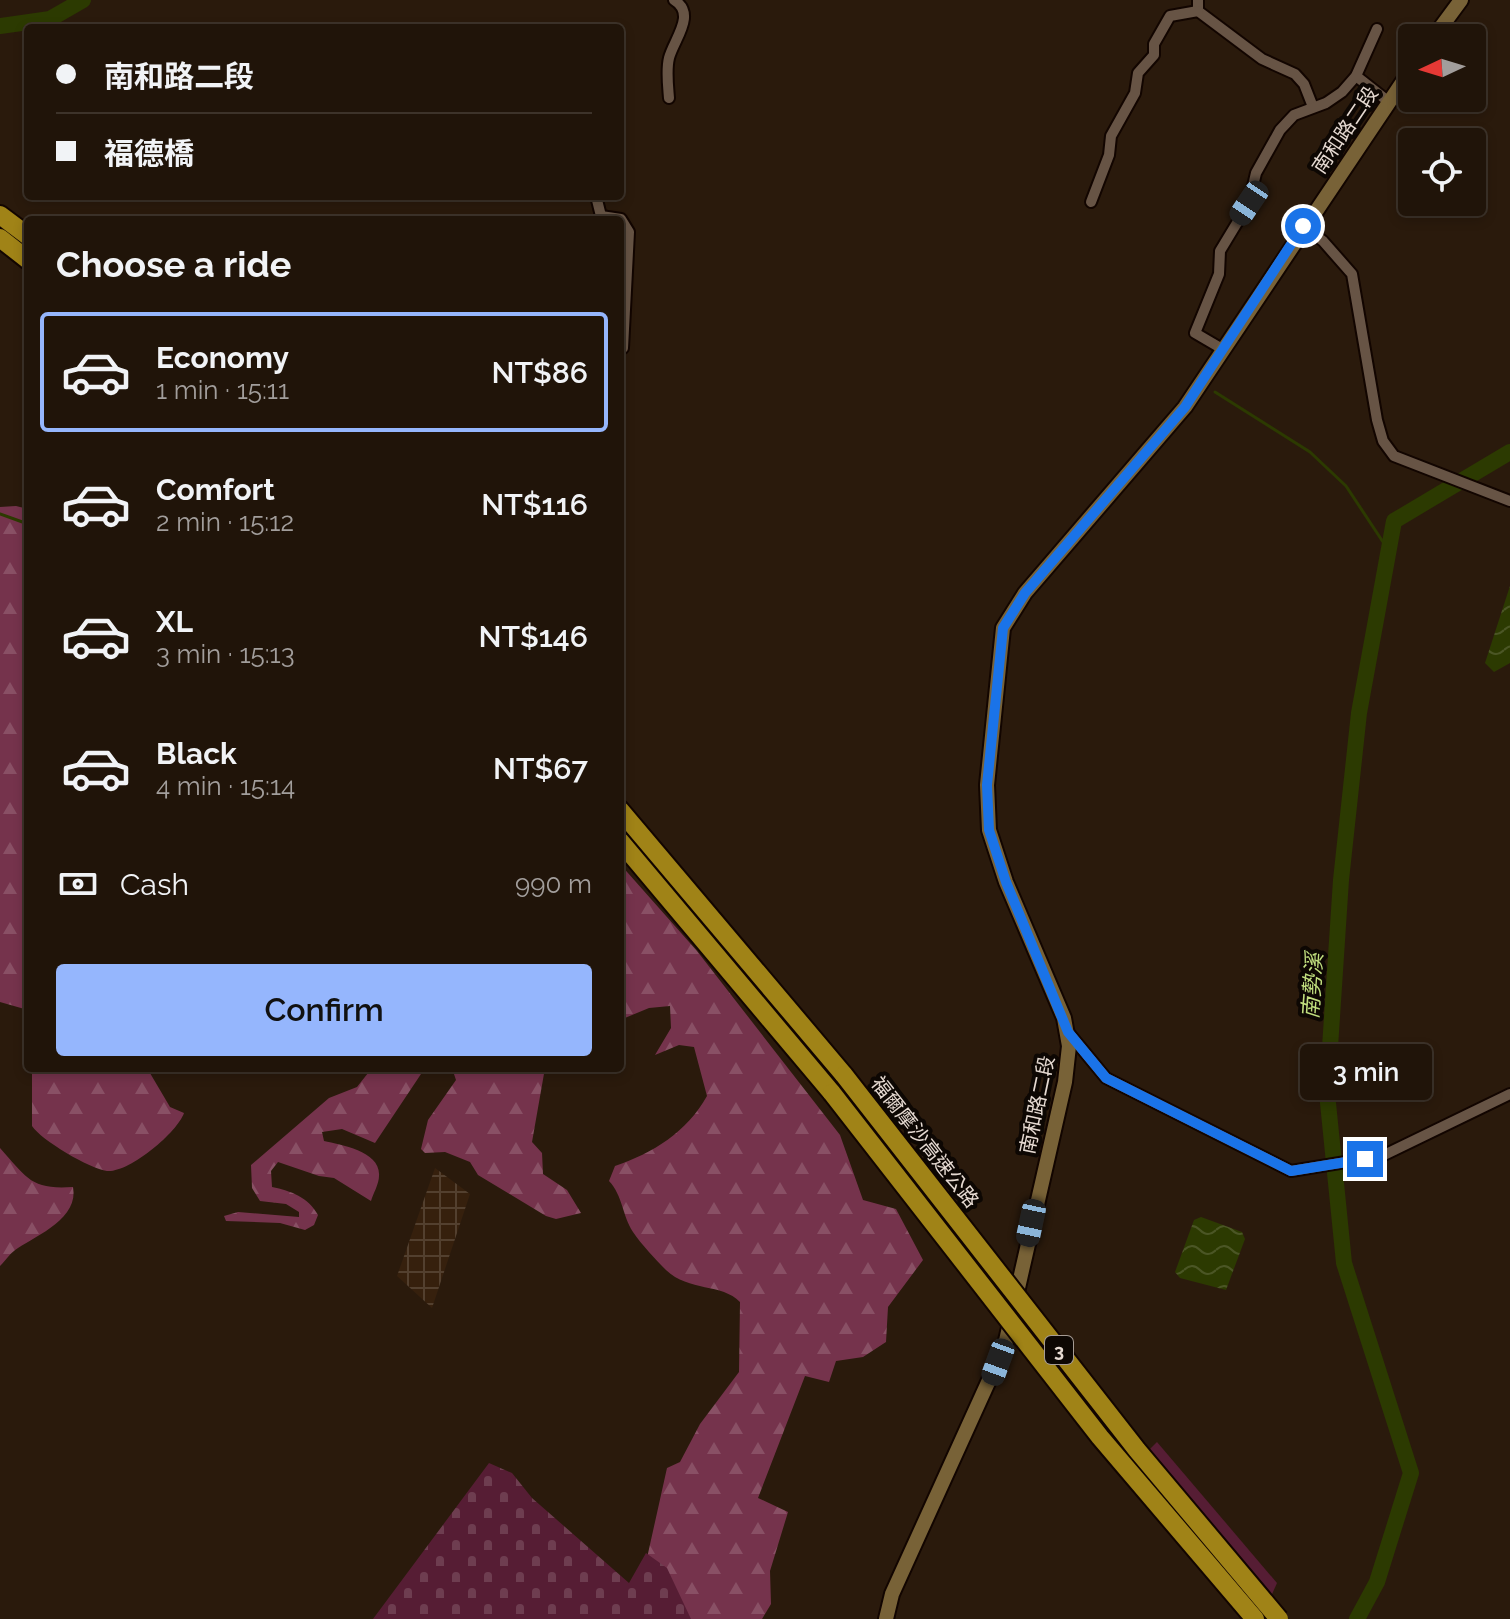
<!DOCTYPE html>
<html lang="en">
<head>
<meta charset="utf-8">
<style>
	:root { --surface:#201409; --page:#281d12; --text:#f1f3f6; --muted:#a29e9c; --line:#3d332a; --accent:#95b6fd }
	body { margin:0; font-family:Raleway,"Noto Sans TC",sans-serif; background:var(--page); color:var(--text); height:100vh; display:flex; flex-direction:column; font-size:30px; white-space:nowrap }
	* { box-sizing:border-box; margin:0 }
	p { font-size:26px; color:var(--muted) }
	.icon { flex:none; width:44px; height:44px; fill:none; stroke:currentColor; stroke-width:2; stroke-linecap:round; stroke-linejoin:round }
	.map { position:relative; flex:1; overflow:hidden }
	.panel { position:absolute; left:24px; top:216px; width:600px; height:856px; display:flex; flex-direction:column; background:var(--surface); border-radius:8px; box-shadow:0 4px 12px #0003,0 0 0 2px var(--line) }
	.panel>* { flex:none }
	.banner { position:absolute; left:24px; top:24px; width:600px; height:176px; border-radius:8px; box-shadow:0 4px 12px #0003,0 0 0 2px var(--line); display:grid; align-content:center; height:176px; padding:0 32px; background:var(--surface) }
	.needle { width:52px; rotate:266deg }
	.controls { position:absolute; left:1398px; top:24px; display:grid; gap:16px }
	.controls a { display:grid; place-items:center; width:88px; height:88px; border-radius:8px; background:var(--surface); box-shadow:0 4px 12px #0003,0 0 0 2px var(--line); font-size:40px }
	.end { position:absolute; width:36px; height:36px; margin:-18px; border:10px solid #1a73e8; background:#fff; box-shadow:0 0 0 4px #fff }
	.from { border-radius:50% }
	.bubble { position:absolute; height:56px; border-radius:8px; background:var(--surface); box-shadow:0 4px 12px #0003,0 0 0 2px var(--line); font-size:26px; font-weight:600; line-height:56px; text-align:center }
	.car { position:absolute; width:24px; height:48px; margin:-24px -12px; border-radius:10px; box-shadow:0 0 6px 2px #0007; background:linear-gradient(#222 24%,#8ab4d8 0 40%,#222 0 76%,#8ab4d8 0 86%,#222 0) }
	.banner b { display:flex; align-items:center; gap:28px; height:76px; font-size:30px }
	.banner b+b { border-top:2px solid var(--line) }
	.banner i { width:20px; height:20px; background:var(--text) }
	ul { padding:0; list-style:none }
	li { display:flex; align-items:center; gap:24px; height:120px; margin:0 16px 12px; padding:0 16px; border:4px solid transparent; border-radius:8px }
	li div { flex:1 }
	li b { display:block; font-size:30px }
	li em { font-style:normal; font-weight:600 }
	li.active { border-color:var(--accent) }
	li>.icon { width:72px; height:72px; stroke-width:1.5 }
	h2 { padding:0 32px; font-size:36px; line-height:96px }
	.pay { display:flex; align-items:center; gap:20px; height:88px; padding:0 32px; font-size:30px }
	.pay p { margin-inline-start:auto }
	.action { display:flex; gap:16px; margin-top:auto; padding:16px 32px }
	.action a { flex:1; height:92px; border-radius:8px; background:var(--accent); color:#111; font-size:32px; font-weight:600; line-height:92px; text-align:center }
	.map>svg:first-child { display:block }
</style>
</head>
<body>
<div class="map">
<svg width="1510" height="1619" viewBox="0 0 1510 1619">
	<defs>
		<pattern id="industrial-grid" width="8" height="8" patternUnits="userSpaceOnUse" patternTransform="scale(2)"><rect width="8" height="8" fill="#36200d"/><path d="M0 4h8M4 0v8" fill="none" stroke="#53402f"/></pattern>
		<pattern id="forest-firs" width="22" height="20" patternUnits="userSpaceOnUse" patternTransform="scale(2)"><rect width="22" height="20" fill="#75334c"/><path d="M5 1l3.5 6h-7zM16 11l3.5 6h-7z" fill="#895065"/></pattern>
		<pattern id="cemetery-stones" width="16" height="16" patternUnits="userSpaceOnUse" patternTransform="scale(2)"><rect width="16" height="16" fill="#561d34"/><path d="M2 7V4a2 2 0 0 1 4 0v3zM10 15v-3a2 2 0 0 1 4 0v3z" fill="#6e3d50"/></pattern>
		<pattern id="water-waves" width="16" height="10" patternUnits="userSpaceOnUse" patternTransform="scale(2)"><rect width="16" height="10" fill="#2c3a01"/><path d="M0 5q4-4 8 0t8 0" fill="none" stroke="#4b5625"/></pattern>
	</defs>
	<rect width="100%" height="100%" fill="#2a1a0c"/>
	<!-- industrial -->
	<polygon fill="url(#industrial-grid)" points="435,1168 470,1194 432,1308 397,1276"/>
	<!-- green -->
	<polygon fill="#561d34" points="1157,1442 1277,1583 1261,1619 1124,1475"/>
	<!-- forest -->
	<g fill="url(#forest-firs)">
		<polygon points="16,506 28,509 28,1010 0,1002 0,507"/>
		<path d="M620 864 697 951 840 1135 863 1200 896 1209 923 1260 888 1307 886 1342 863 1357 836 1361 829 1382 805 1376 758 1498 788 1512 770 1571 771 1604 762 1619H657L647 1558 667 1468 680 1462 700 1424 739 1372 740 1302C722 1283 689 1292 666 1270 655 1259 642 1245 633 1232 622 1215 623 1196 609 1181L615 1166C653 1153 687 1132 707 1096L694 1047 679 1045 655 1055 671 1028 670 1006 649 1008 620 1020Z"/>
		<path d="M32 1068H147L170 1107 184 1113C177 1133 129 1173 107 1171 90 1169 41 1140 32 1126Z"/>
		<path d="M372 1068H425L375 1143 342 1129 322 1132 324 1141C341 1145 381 1151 379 1176 379 1184 373 1194 371 1201L334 1178 319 1176 278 1162 271 1171 272 1187C291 1191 308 1197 318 1215L314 1225 305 1230 280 1223 226 1221 224 1216 238 1212 299 1217V1212L286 1204 260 1201 252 1188 251 1165 329 1098 357 1087Z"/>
		<polygon points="452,1068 545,1068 532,1142 542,1153 543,1174 567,1190 581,1213 556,1219 546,1216 478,1175 470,1162 445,1152 425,1153 421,1149 428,1120 456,1080"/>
		<path d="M0 1148C27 1178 31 1190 73 1187 79 1218 38 1235 18 1248 11 1252 6 1260 0 1266Z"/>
	</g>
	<!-- cemetery -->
	<polygon fill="url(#cemetery-stones)" points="489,1463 512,1473 532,1498 629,1583 646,1553 667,1568 691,1619 373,1619"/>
	<!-- water -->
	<g fill="url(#water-waves)">
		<polygon points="1510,586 1510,663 1494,672 1485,663"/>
		<polygon points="1201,1217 1242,1232 1245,1239 1226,1290 1180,1278 1175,1272 1194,1220"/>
	</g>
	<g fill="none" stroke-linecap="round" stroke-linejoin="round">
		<!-- stream -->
		<g stroke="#2c3a01" stroke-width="3">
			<polyline points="1215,392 1310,452 1346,486 1389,551"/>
			<polyline points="0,514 28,524"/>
		</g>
		<!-- river -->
		<g stroke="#2c3a01" stroke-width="16">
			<polyline points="0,26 50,19 83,0"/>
			<polyline points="1357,1619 1377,1582 1411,1473 1344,1263 1327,1093 1341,880 1359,713 1394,521 1510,452"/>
		</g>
		<!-- street casing -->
		<g stroke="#120500" stroke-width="14">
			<g id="street">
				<polyline points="1198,0 1198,11 1262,59 1295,74 1304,84 1313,107"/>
				<polyline points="1356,76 1389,102"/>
				<path d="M669 98C668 85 666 70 669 58 674 39 697 14 674 0"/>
				<polyline points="597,200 601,216 621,219 629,232 623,348"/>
				<polyline points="1091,202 1109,155 1111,136 1135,93 1138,73 1154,55 1154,44 1170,16 1198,11"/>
				<polyline points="1303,226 1323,241 1352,274 1377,420 1383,441 1394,456 1510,501"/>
				<polyline points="1224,350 1195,333 1219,274 1220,251 1249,203 1256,173 1280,130 1294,115 1326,103 1342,92 1356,76 1377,29"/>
				<polyline points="1068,1032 1106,1078 1291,1171 1382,1156 1510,1094"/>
			</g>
		</g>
		<!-- secondary casing -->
		<g stroke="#120500" stroke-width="18">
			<g id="secondary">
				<polyline points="1433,38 1461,0"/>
				<polyline points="886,1619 892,1594 1005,1345 1065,1082 1069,1046 1064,1018 1006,882 989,830 987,785 1003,628 1025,593 1185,407 1412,68"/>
			</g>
		</g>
		<!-- highway casing -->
		<g stroke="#120500" stroke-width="22">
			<g id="highway">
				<polyline points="0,215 28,236"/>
				<polyline points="0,238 28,260"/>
				<polyline points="620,810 844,1075"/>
				<polyline points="620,841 832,1093"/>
			</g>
		</g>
		<!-- street -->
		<use href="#street" stroke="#675445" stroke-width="10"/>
		<!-- secondary -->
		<use href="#secondary" stroke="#786237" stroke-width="14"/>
		<!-- highway -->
		<use href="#highway" stroke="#a08317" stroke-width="18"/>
		<!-- highway-bridge casing -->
		<g stroke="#120500" stroke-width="22" stroke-linecap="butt">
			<g id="highway-bridge">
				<polyline points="844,1075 1137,1450 1279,1619"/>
				<polyline points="832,1093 1100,1437 1255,1619"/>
			</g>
		</g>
		<!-- highway-bridge -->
		<use href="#highway-bridge" stroke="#a08317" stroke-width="18"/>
	</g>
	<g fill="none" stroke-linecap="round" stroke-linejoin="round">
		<!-- route -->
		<polyline stroke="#1a73e8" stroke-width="10" points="1303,226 1185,407 1025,593 1003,628 987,785 989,830 1006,882 1068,1032 1106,1078 1291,1171 1365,1159"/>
	</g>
	<g text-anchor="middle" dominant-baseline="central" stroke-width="8" stroke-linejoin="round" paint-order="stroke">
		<!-- shield labels -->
		<rect fill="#0d0703" stroke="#a59b94" stroke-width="2" x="1045" y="1336" width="28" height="28" rx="6"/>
		<g font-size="18" font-weight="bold" fill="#e6dad2">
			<text x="1059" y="1350">3</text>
		</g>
		<!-- street labels -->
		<g font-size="20" fill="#e6dad2" stroke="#0d0703">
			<text transform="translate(1345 130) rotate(-56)">南和路二段</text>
			<text transform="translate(1037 1105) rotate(-78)">南和路二段</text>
			<text transform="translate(925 1142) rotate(52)">福爾摩沙高速公路</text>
		</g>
		<!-- water labels -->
		<g font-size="22" font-style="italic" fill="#c1df7f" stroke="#0d0703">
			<text transform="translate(1312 986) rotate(-86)">南勢溪</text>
		</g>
	</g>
</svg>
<div class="controls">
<a><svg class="needle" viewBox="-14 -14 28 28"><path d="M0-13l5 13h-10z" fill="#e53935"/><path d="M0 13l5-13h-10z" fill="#a29e9c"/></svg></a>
<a><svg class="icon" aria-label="locate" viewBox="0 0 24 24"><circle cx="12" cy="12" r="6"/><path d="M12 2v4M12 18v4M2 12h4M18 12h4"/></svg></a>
</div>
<i class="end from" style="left:1303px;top:226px"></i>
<i class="end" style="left:1365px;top:1159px"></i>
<div class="bubble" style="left:1300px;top:1044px;width:132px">3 min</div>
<i class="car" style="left:1249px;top:203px;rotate:214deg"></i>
<i class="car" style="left:1031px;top:1223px;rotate:192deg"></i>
<i class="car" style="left:998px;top:1362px;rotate:200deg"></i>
<div class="banner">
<b><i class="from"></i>南和路二段</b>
<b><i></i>福德橋</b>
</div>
<section class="panel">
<h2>Choose a ride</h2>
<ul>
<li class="active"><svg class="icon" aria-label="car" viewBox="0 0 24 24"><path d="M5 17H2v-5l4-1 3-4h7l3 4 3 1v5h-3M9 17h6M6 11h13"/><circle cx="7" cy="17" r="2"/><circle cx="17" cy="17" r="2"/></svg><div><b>Economy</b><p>1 min · 15:11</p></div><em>NT$86</em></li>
<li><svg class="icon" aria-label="car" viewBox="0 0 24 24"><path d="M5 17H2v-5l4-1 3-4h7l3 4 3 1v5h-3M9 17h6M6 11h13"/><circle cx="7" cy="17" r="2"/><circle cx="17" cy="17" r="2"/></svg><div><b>Comfort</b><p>2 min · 15:12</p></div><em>NT$116</em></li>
<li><svg class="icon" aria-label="car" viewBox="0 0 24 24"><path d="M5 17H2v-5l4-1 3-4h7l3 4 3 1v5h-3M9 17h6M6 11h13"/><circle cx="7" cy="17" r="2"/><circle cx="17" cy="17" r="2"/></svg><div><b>XL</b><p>3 min · 15:13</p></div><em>NT$146</em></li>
<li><svg class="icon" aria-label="car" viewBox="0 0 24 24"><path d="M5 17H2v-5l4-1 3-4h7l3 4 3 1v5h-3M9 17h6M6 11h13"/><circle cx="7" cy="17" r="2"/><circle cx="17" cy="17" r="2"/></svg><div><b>Black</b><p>4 min · 15:14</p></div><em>NT$67</em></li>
</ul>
<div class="pay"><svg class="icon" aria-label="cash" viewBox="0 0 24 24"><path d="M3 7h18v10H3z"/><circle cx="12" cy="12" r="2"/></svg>Cash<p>990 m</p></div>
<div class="action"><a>Confirm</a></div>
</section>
</div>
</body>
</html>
